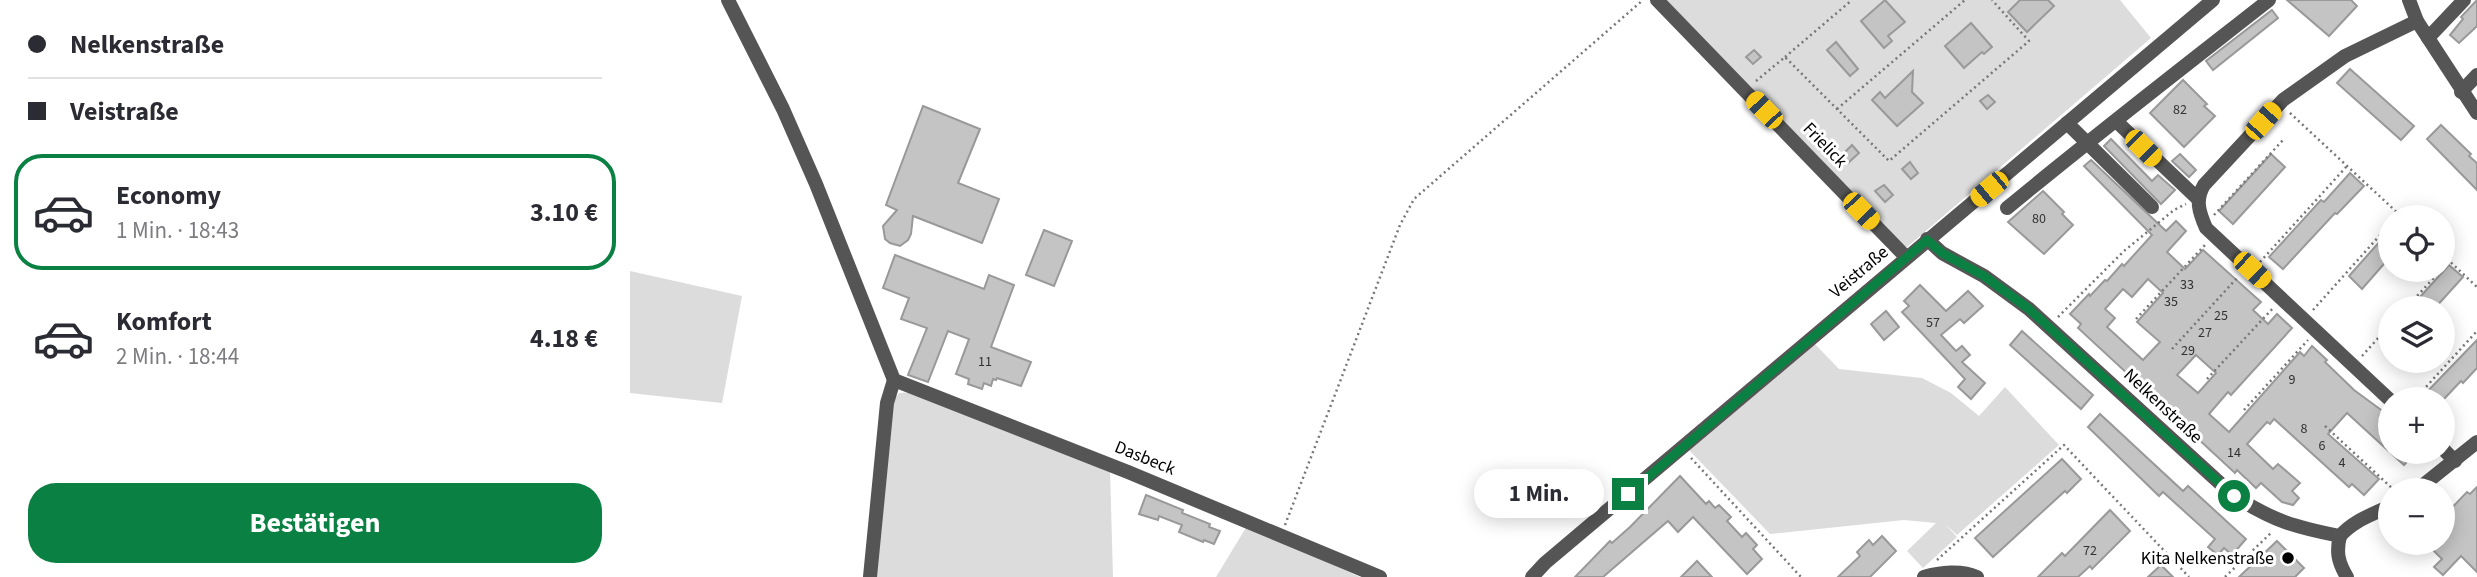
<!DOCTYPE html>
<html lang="de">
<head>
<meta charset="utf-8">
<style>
	:root { --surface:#fff; --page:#f7f7f7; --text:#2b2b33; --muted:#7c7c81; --line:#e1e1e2; --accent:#0b8043 }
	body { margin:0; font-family:"Source Sans 3",sans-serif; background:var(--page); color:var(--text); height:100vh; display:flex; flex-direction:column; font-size:26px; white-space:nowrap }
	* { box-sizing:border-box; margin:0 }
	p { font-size:23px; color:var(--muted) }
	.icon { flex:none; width:38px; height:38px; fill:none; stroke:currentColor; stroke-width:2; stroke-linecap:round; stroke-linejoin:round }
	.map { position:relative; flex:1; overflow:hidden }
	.panel { display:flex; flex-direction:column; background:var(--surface); width:630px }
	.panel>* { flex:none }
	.banner { display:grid; align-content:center; height:154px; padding:0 28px; background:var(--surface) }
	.controls { position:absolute; left:1748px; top:205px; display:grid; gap:14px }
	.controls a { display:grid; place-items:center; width:77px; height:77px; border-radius:50%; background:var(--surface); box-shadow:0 4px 18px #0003; font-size:35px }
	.end { position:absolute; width:32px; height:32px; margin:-16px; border:9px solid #0b8043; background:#fff; box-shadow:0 0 0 4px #fff }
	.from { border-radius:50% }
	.bubble { position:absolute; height:49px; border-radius:24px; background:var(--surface); box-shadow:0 4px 18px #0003; font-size:23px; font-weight:700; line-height:49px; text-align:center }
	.car { position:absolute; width:21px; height:42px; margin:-21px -10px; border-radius:9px; box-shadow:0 0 5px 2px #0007; background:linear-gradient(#f5c518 24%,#345 0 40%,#f5c518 0 76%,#345 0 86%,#f5c518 0) }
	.banner b { display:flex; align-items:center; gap:24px; height:66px; font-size:26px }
	.banner b+b { border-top:2px solid var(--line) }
	.banner i { width:18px; height:18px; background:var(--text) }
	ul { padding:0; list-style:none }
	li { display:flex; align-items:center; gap:21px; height:116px; margin:0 14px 10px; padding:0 14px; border:4px solid transparent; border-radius:28px }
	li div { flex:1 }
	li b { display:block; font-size:26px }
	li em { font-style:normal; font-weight:700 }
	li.current { border-color:var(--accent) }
	li>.icon { width:63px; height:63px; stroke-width:1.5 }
	.action { display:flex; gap:14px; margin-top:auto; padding:14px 28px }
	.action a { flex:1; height:80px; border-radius:28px; background:var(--accent); color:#fff; font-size:28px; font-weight:700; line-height:80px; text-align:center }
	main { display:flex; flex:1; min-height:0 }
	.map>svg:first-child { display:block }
</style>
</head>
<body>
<main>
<section class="panel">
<div class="banner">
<b><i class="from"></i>Nelkenstraße</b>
<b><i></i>Veistraße</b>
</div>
<ul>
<li class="current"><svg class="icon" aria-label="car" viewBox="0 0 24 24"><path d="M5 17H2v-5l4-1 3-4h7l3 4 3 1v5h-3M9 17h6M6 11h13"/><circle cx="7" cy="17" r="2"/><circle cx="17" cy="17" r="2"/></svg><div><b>Economy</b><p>1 Min. · 18:43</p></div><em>3.10 €</em></li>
<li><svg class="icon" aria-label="car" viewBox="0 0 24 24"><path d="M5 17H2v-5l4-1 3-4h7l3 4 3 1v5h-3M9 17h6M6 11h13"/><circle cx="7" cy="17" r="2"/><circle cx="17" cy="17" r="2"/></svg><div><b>Komfort</b><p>2 Min. · 18:44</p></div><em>4.18 €</em></li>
</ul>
<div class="action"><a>Bestätigen</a></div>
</section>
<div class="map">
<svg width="1847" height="577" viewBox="0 0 1847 577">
	<rect width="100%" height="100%" fill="#fff"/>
	<!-- green -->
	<g fill="#dcdcdc">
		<polygon points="1034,0 1490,0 1521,38 1276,248"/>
		<polygon points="0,271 112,296 92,403 0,393"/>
		<polygon points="1184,343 1209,369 1292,378 1321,393 1349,416 1375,387 1429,445 1327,535 1315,524 1327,537 1293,568 1277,551 1306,523 1274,520 1140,534 1058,449"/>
		<polygon points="285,392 480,470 483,577 243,577 261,404 269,393"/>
		<polygon points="617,526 730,577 586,577"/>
	</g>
	<!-- building -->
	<g fill="#c4c4c4" stroke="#999" stroke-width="2" fill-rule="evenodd">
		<polygon points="1255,0 1275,22 1258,36 1262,41 1254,48 1231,21"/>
		<polygon points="1390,0 1418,0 1424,6 1397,32 1378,12"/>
		<polygon points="1657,0 1721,0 1727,6 1699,36"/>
		<polygon points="1847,0 1847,26 1829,43 1820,35 1833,19 1831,17"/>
		<polygon points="1642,10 1648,18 1583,70 1576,61"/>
		<polygon points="1341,23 1362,47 1354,54 1352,52 1334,68 1315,46"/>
		<polygon points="1206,42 1228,69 1220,76 1197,50"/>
		<polygon points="1124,50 1131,57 1123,64 1116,57"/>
		<polygon points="1720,69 1784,126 1771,140 1707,83"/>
		<polygon points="1283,71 1282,92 1293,103 1267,126 1242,100 1250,92 1255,98"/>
		<polygon points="1553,80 1577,104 1574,106 1585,116 1554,147 1520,113"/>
		<polygon points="1358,95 1365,102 1357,109 1350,101"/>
		<polygon points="293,106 350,129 328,183 369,199 352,243 283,216 281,234 278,240 270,246 260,243 255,239 253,226 267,210 256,205"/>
		<polygon points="1811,125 1841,154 1839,156 1847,163 1847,190 1797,139"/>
		<polygon points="1481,139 1522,181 1528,175 1545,190 1531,204 1474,146"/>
		<polygon points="1222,145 1229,153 1218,163 1211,156"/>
		<polygon points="1550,154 1566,170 1559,177 1542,161"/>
		<polygon points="1641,154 1655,167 1603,224 1589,211"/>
		<path d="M1461 160 1536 231 1546 221 1556 231 1537 252 1555 269 1573 250 1631 302 1623 310 1638 324 1647 314 1662 328 1601 395 1598 392 1579 414 1599 432 1670 352 1674 356 1682 346 1697 360 1695 362 1724 390 1754 412 1750 416 1760 425V452H1786L1774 465 1717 413 1698 434 1749 479 1734 495 1722 484 1719 487 1644 419 1640 424 1637 422 1617 444 1643 469 1648 464 1670 483 1662 491 1669 498 1663 505 1652 502 1631 483 1626 488 1607 470 1605 473 1448 328 1451 324 1440 314 1459 294 1460 296 1475 280 1477 281 1492 264 1494 266 1522 235 1454 166ZM1518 279 1533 293 1507 322 1530 342 1513 360 1477 327 1485 318 1475 309 1493 289 1502 297ZM1566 355 1586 373 1568 393 1547 375Z"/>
		<polygon points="1280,162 1288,173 1281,179 1272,169"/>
		<polygon points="1720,173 1734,186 1707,214 1705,213 1653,269 1639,257 1691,200 1694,202"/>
		<polygon points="1254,185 1263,195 1255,202 1245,191"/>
		<polygon points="1413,191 1434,212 1432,214 1443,225 1414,254 1378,222"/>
		<polygon points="414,230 442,241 424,286 396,275"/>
		<polygon points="1760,230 1760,257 1732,289 1719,276"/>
		<polygon points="265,255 354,289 359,275 384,285 361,347 401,362 391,386 367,378 366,380 363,379 361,386 354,383 352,389 338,384 339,379 326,374 339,339 318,331 298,382 278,375 297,328 271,319 279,298 253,288"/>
		<polygon points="1819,265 1833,277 1805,308 1780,308"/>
		<polygon points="1290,285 1316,311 1338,291 1353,306 1334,323 1330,319 1311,335 1326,351 1332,346 1340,355 1332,362 1355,383 1341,399 1328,387 1335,379 1272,312 1279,306 1274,301"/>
		<polygon points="1256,311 1269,327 1254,340 1241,324"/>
		<polygon points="1392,331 1463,395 1451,409 1380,345"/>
		<polygon points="1847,340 1847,368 1833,383 1831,381 1814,399 1790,399"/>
		<polygon points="1470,414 1553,491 1558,486 1616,539 1602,555 1594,548 1588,555 1578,547 1585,539 1533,492 1529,496 1458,427"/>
		<polygon points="1432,459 1451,479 1437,493 1435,491 1363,557 1345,538"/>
		<polygon points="1050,476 1076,504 1079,501 1085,508 1089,505 1101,517 1097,521 1112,537 1116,533 1127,545 1123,549 1132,559 1117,574 1063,517 1048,532 1038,521 973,577 945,577 980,541 982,543 1000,527"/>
		<polygon points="1847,487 1847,572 1831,556 1813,575 1804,567 1812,559 1795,542 1813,542 1813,517 1837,492 1840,494"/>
		<polygon points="516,495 553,510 552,513 580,524 579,527 590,531 584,544 574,540 573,542 549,532 552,525 529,516 528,520 509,514"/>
		<polygon points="1480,510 1500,531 1462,569 1460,566 1448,577 1408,577 1432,553 1435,556"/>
		<polygon points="1252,536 1266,551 1240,577 1208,577 1230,556 1227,552 1239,540 1243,545"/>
		<polygon points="1647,541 1674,568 1665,577 1609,577"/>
		<polygon points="1067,561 1082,577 1051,577"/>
		<polygon points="1531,565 1543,577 1518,577"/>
	</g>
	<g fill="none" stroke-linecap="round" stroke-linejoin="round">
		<!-- path -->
		<g stroke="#777" stroke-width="2.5" stroke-dasharray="2 3.5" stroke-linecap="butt">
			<polyline points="1155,57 1222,0"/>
			<polyline points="1126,81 1155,57 1259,161 1399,41 1362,0"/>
			<polyline points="1207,109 1335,0"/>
			<polyline points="1660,113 1772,217"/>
			<polyline points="1584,215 1653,140"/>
			<polyline points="1813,255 1847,287"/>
			<polyline points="1630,262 1717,166"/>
			<polyline points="1813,267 1819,261"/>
			<polyline points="1776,308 1811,270"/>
			<polyline points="1683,310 1760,224"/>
			<polyline points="1428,317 1494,251 1544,210 1556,204"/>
			<polyline points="1506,319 1575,245"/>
			<polyline points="1542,349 1608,277"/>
			<polyline points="1732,356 1760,325"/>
			<polyline points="1577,379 1644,307"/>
			<polyline points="1785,399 1847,331"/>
			<polyline points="1614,410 1678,340"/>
			<polyline points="1695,426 1764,490"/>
			<polyline points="1061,458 1171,577"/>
			<polyline points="655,525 770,225 784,199 1013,0"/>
			<polyline points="1307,560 1434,445 1559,577"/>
			<polyline points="1595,577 1642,532"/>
		</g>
		<!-- minor -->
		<g stroke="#555" stroke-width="14">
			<polyline points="98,0 153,109 186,184 264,380 498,472 750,577"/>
			<polyline points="1027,0 1276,257"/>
			<polyline points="1779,0 1787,21 1847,113"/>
			<polyline points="1798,38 1834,0"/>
			<polyline points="1831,92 1847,75"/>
			<polyline points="1486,121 1568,199"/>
			<polyline points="1437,123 1522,207"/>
			<path d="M1377 208C1463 137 1551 69 1639 0"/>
			<path d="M1297 239 1312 253 1354 276 1399 309 1604 496C1644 521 1664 527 1710 536 1724 520 1742 515 1760 506"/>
			<path d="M1760 400 1576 228C1569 212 1565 200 1574 185L1653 100 1715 56 1787 21"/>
			<polyline points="1813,449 1825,461"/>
			<polyline points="1787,490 1847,442"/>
			<path d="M1710 536C1706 552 1708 562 1717 577"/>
			<polyline points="240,577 257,403 264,380"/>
			<polyline points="902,577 915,563 1583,0"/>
			<path d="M1294 577C1310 572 1332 570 1347 577"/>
		</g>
	</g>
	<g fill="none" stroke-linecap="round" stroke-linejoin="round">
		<!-- route -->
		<polyline stroke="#0b8043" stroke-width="9" points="998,494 1297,240 1312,253 1354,276 1399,309 1604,496"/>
	</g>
	<!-- markers -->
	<circle fill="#000" stroke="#fff" stroke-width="2.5" cx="1658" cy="558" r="7"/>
	<g text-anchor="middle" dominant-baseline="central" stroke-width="6" stroke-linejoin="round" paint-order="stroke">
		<!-- number labels -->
		<g font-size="14" fill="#313131">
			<text x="1550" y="110">82</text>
			<text x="1409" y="219">80</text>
			<text x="1557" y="285">33</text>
			<text x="1541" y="302">35</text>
			<text x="1591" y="316">25</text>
			<text x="1303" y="323">57</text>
			<text x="1575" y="333">27</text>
			<text x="1558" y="351">29</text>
			<text x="355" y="362">11</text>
			<text x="1662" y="380">9</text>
			<text x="1674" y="429">8</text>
			<text x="1692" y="446">6</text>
			<text x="1604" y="453">14</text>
			<text x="1712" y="463">4</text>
			<text x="1460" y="551">72</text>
		</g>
		<!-- street labels -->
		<g font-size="18" fill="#000" stroke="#fff">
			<text transform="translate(1195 145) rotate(46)">Frielick</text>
			<text transform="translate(1229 272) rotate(-40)">Veistraße</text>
			<text transform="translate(1533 406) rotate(43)">Nelkenstraße</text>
			<text transform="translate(515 458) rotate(22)">Dasbeck</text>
		</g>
		<!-- poi labels -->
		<g font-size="18" fill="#000" stroke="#fff" text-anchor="end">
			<text x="1644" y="558">Kita Nelkenstraße</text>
		</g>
	</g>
</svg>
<div class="controls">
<a><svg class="icon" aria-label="locate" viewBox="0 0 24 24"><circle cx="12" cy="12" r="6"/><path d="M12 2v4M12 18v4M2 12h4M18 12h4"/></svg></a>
<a><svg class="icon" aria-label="layers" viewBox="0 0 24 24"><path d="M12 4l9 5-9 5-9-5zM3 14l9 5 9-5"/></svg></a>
<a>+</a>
<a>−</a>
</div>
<i class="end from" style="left:1604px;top:496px"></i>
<i class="end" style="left:998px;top:494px"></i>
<div class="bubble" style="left:844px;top:469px;width:130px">1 Min.</div>
<i class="car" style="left:1134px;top:110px;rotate:316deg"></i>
<i class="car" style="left:1633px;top:121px;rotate:42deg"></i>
<i class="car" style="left:1513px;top:148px;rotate:135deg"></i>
<i class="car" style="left:1359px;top:189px;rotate:230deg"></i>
<i class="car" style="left:1231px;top:211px;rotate:136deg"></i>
<i class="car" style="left:1622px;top:270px;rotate:133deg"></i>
</div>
</main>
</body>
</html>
